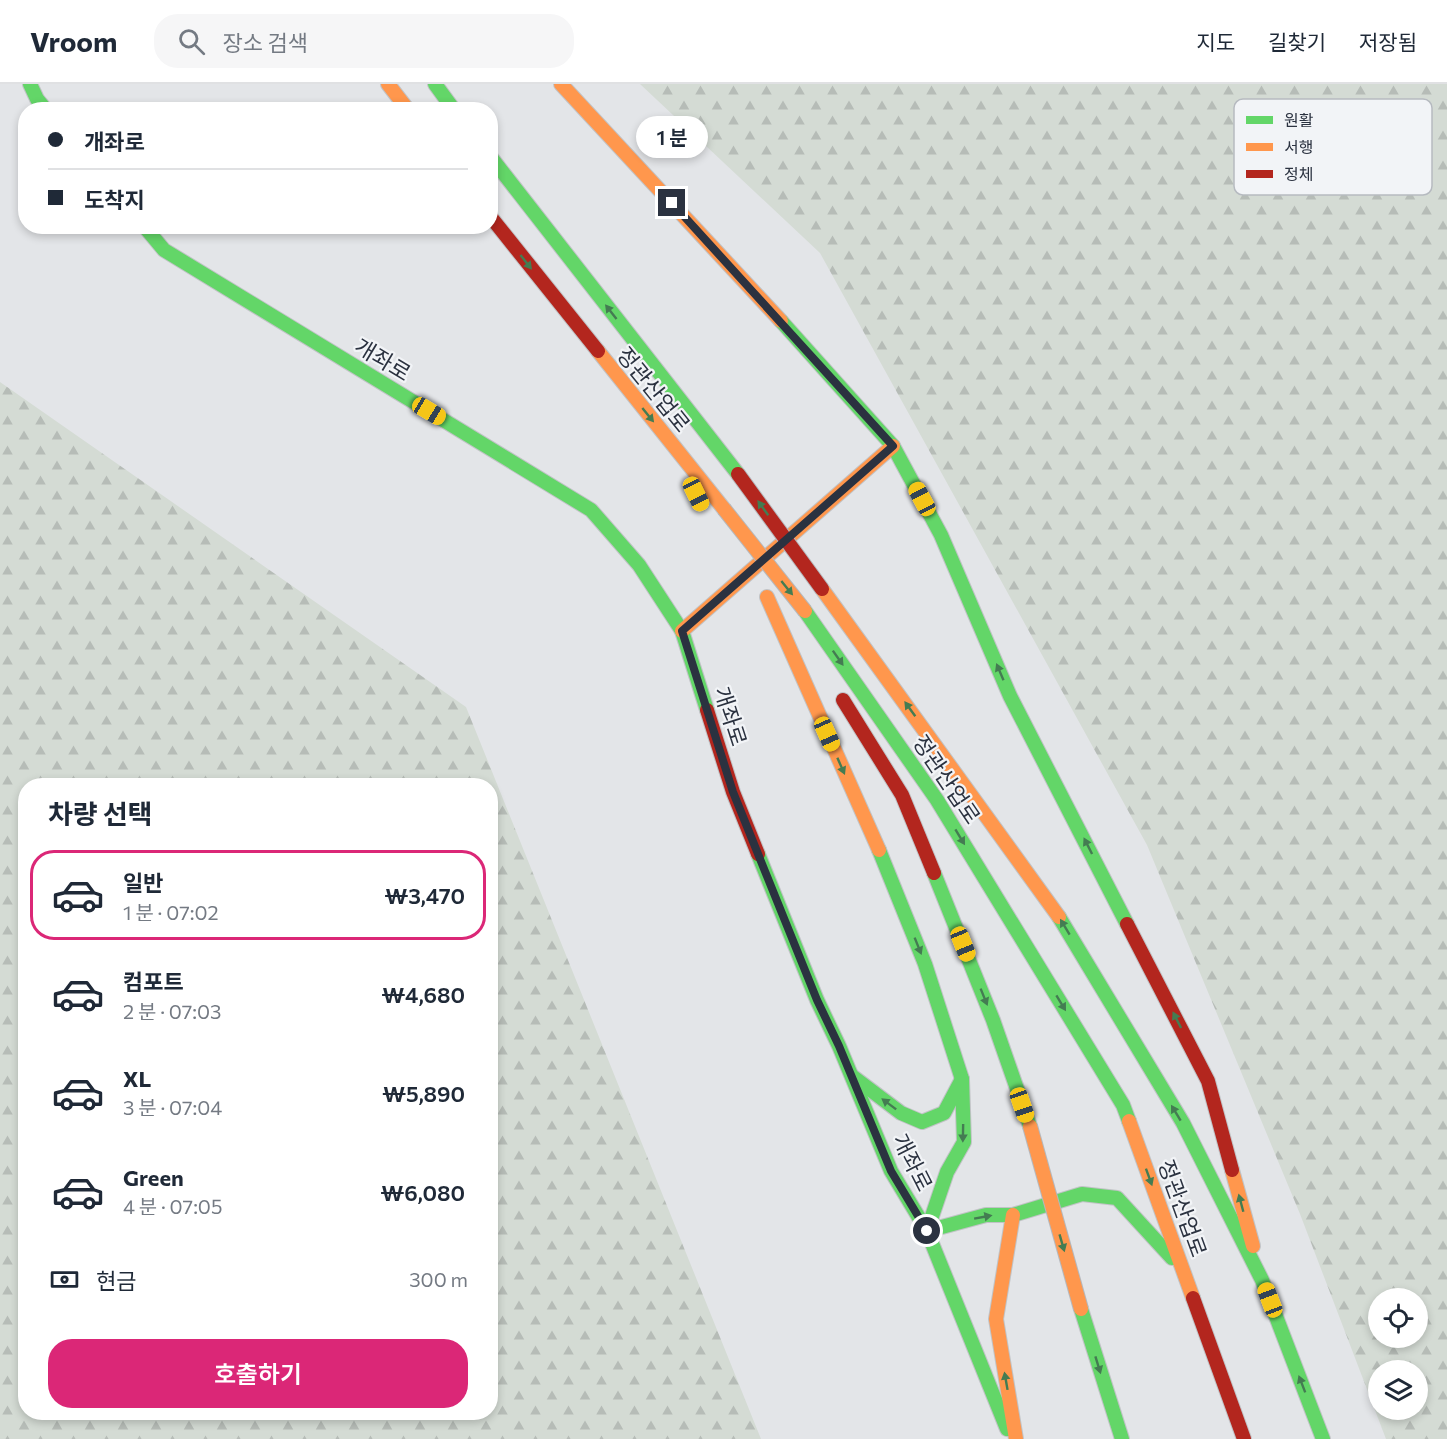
<!DOCTYPE html>
<html lang="ko">
<head>
<meta charset="utf-8">
<style>
	:root { --surface:#fff; --page:#f6f6f7; --text:#1f2937; --muted:#747a83; --line:#e0e1e3; --accent:#db2777 }
	body { margin:0; font-family:Commissioner,"Noto Sans KR",sans-serif; background:var(--page); color:var(--text); height:100vh; display:flex; flex-direction:column; font-size:22px; white-space:nowrap }
	* { box-sizing:border-box; margin:0 }
	p { font-size:20px; color:var(--muted) }
	.icon { flex:none; width:33px; height:33px; fill:none; stroke:currentColor; stroke-width:2; stroke-linecap:round; stroke-linejoin:round }
	.map { position:relative; flex:1; overflow:hidden }
	.details { position:absolute; left:18px; top:694px; width:480px; height:642px; display:flex; flex-direction:column; background:var(--surface); border-radius:24px; box-shadow:0 3px 9px #0003 }
	.details>* { flex:none }
	.guide { position:absolute; left:18px; top:18px; width:480px; height:132px; border-radius:24px; box-shadow:0 3px 9px #0003; display:grid; align-content:center; height:132px; padding:0 30px; background:var(--surface) }
	.buttons { position:absolute; left:1368px; top:1204px; display:grid; gap:12px }
	.buttons a { display:grid; place-items:center; width:60px; height:60px; border-radius:50%; background:var(--surface); box-shadow:0 3px 9px #0003; font-size:30px }
	.end { position:absolute; width:27px; height:27px; margin:-14px; border:8px solid #2b3240; background:#fff; box-shadow:0 0 0 3px #fff }
	.from { border-radius:50% }
	.bubble { position:absolute; height:42px; border-radius:21px; background:var(--surface); box-shadow:0 3px 9px #0003; font-size:20px; font-weight:600; line-height:42px; text-align:center }
	.car { position:absolute; width:18px; height:36px; margin:-18px -9px; border-radius:8px; box-shadow:0 0 4px 2px #0007; background:linear-gradient(#f5c518 24%,#345 0 40%,#f5c518 0 76%,#345 0 86%,#f5c518 0) }
	.guide b { display:flex; align-items:center; gap:21px; height:57px; font-size:22px }
	.guide b+b { border-top:2px solid var(--line) }
	.guide i { width:15px; height:15px; background:var(--text) }
	ul { padding:0; list-style:none }
	li { display:flex; align-items:center; gap:18px; height:90px; margin:0 12px 9px; padding:0 18px; border:3px solid transparent; border-radius:24px }
	li div { flex:1 }
	li b { display:block; font-size:22px }
	li em { font-style:normal; font-weight:600 }
	li.on { border-color:var(--accent) }
	li>.icon { width:54px; height:54px; stroke-width:1.5 }
	h2 { padding:0 30px; font-size:27px; line-height:72px }
	.pay { display:flex; align-items:center; gap:15px; height:66px; padding:0 30px; font-size:22px }
	.pay p { margin-inline-start:auto }
	.action { display:flex; gap:12px; margin-top:auto; padding:12px 30px }
	.action a { flex:1; height:69px; border-radius:24px; background:var(--accent); color:#fff; font-size:24px; font-weight:600; line-height:69px; text-align:center }
	header { display:flex; align-items:center; gap:36px; box-sizing:border-box; height:84px; padding:0 30px; background:var(--surface); border-bottom:2px solid var(--line) }
	header strong { font-size:28px }
	nav { display:flex; gap:33px; margin-inline-start:auto; font-size:21px }
	.search { width:420px; height:54px; background:var(--page); display:flex; align-items:center; gap:15px; box-sizing:border-box; padding:0 21px; border-radius:24px; color:var(--muted); font-size:22px }
	.map>svg:first-child { display:block }
</style>
</head>
<body>
<header>
<strong>Vroom</strong>
<div class="search"><svg class="icon" aria-label="search" viewBox="0 0 24 24"><circle cx="10" cy="10" r="6"/><path d="M15 15l6 6"/></svg>장소 검색</div>
<nav><a>지도</a><a>길찾기</a><a>저장됨</a></nav>
</header>
<div class="map">
<svg width="1447" height="1355" viewBox="0 0 1447 1355">
	<defs>
		<pattern id="forest-firs" width="22" height="20" patternUnits="userSpaceOnUse" patternTransform="scale(1.5)"><rect width="22" height="20" fill="#d4dbd4"/><path d="M5 1l3.5 6h-7zM16 11l3.5 6h-7z" fill="#b6bcb7"/></pattern>
	</defs>
	<rect width="100%" height="100%" fill="#e3e5e8"/>
	<!-- forest -->
	<g fill="url(#forest-firs)" fill-rule="evenodd">
		<path d="M640 0H1447V1355H1386L1300 1130 1147 761 820 169ZM1378 1215H1418V1254H1378ZM1378 1287H1418V1326H1378Z"/>
		<path d="M0 298 466 623 761 1355H0ZM26 702H490V1329H26Z"/>
	</g>
	<g fill="none" stroke-linecap="round" stroke-linejoin="round">
		<!-- fast casing -->
		<g stroke="#c1c3c6" stroke-width="16">
			<g id="fast">
				<polyline points="30,0 37,15 46,26"/>
				<polyline points="435,0 454,26"/>
				<polyline points="490,72 738,390"/>
				<polyline points="144,142 164,166 591,426 639,481 682,547 707,626"/>
				<polyline points="781,237 893,362 941,451 1010,612 1127,840"/>
				<polyline points="805,527 937,716 1123,1021 1129,1037"/>
				<polyline points="879,766 925,880 962,995 964,1058 947,1088 927,1147"/>
				<polyline points="758,770 817,916 839,962 891,1087 927,1147 1007,1345"/>
				<polyline points="934,789 993,936 1030,1042"/>
				<polyline points="1059,833 1183,1039 1262,1196 1323,1355"/>
				<polyline points="852,992 901,1029 922,1038 944,1029 962,995"/>
				<polyline points="927,1147 986,1131 1013,1131 1082,1110 1117,1114 1172,1174"/>
				<polyline points="1081,1225 1122,1355"/>
			</g>
		</g>
		<!-- slow casing -->
		<g stroke="#c1c3c6" stroke-width="16">
			<g id="slow">
				<polyline points="388,0 408,26"/>
				<polyline points="561,0 781,237"/>
				<polyline points="598,267 724,425"/>
				<polyline points="822,505 1059,833"/>
				<polyline points="767,513 879,766"/>
				<polyline points="682,547 893,362"/>
				<polyline points="1129,1037 1193,1214"/>
				<polyline points="1232,1086 1253,1162"/>
				<polyline points="1013,1131 996,1235 1016,1355"/>
			</g>
		</g>
		<!-- jam casing -->
		<g stroke="#c1c3c6" stroke-width="16">
			<g id="jam">
				<polyline points="490,132 598,267"/>
				<polyline points="843,616 902,711 934,789"/>
				<polyline points="707,626 733,708 758,770"/>
				<polyline points="1127,840 1208,997 1232,1086"/>
				<polyline points="1193,1214 1244,1355"/>
			</g>
		</g>
		<!-- fast -->
		<use href="#fast" stroke="#63d668" stroke-width="14"/>
		<!-- slow -->
		<use href="#slow" stroke="#ff974d" stroke-width="14"/>
		<!-- jam -->
		<use href="#jam" stroke="#b3261e" stroke-width="14"/>
		<!-- slow-bridge casing -->
		<g stroke="#b6b8bc" stroke-width="16" stroke-linecap="butt">
			<g id="slow-bridge">
				<polyline points="724,425 805,527"/>
				<polyline points="1030,1042 1081,1225"/>
			</g>
		</g>
		<!-- jam-bridge casing -->
		<g stroke="#b6b8bc" stroke-width="16" stroke-linecap="butt">
			<polyline id="jam-bridge" points="738,390 822,505"/>
		</g>
		<!-- slow-bridge -->
		<use href="#slow-bridge" stroke="#ff974d" stroke-width="14"/>
		<!-- jam-bridge -->
		<use href="#jam-bridge" stroke="#b3261e" stroke-width="14"/>
	</g>
	<!-- one-way arrows -->
	<defs><path id="oneway-solid" d="M-6-.8H1V-3.2L6.5 0L1 3.2V.8H-6Z" transform="scale(1.5)"/></defs>
	<g fill="#447c52">
		<use href="#oneway-solid" transform="translate(526 178) rotate(52)"/>
		<use href="#oneway-solid" transform="translate(611 228) rotate(-128)"/>
		<use href="#oneway-solid" transform="translate(648 331) rotate(51)"/>
		<use href="#oneway-solid" transform="translate(763 424) rotate(-126)"/>
		<use href="#oneway-solid" transform="translate(787 504) rotate(51)"/>
		<use href="#oneway-solid" transform="translate(838 574) rotate(55)"/>
		<use href="#oneway-solid" transform="translate(1000 588) rotate(-113)"/>
		<use href="#oneway-solid" transform="translate(910 625) rotate(-126)"/>
		<use href="#oneway-solid" transform="translate(841 682) rotate(66)"/>
		<use href="#oneway-solid" transform="translate(960 753) rotate(59)"/>
		<use href="#oneway-solid" transform="translate(1088 762) rotate(-117)"/>
		<use href="#oneway-solid" transform="translate(1065 843) rotate(-121)"/>
		<use href="#oneway-solid" transform="translate(918 862) rotate(68)"/>
		<use href="#oneway-solid" transform="translate(984 913) rotate(68)"/>
		<use href="#oneway-solid" transform="translate(1061 919) rotate(59)"/>
		<use href="#oneway-solid" transform="translate(1177 936) rotate(-117)"/>
		<use href="#oneway-solid" transform="translate(889 1020) rotate(-143)"/>
		<use href="#oneway-solid" transform="translate(1176 1029) rotate(-121)"/>
		<use href="#oneway-solid" transform="translate(963 1049) rotate(91)"/>
		<use href="#oneway-solid" transform="translate(1149 1093) rotate(70)"/>
		<use href="#oneway-solid" transform="translate(1241 1119) rotate(-105)"/>
		<use href="#oneway-solid" transform="translate(983 1133) rotate(-10)"/>
		<use href="#oneway-solid" transform="translate(1062 1159) rotate(74)"/>
		<use href="#oneway-solid" transform="translate(1098 1281) rotate(73)"/>
		<use href="#oneway-solid" transform="translate(1006 1297) rotate(-100)"/>
		<use href="#oneway-solid" transform="translate(1302 1300) rotate(-111)"/>
	</g>
	<g fill="none" stroke-linecap="round" stroke-linejoin="round">
		<!-- route -->
		<polyline stroke="#2b3240" stroke-width="8" points="672,119 893,362 682,547 733,708 817,916 839,962 891,1087 927,1147"/>
	</g>
	<g text-anchor="middle" dominant-baseline="central" stroke-width="4.5" stroke-linejoin="round" paint-order="stroke">
		<!-- street labels -->
		<g font-size="22" fill="#2b3240" stroke="#f2f4f7">
			<text transform="translate(383 275) rotate(31)">개좌로</text>
			<text transform="translate(654 305) rotate(51)">정관산업로</text>
			<text transform="translate(731 632) rotate(72)">개좌로</text>
			<text transform="translate(947 695) rotate(56)">정관산업로</text>
			<text transform="translate(913 1078) rotate(63)">개좌로</text>
			<text transform="translate(1183 1124) rotate(70)">정관산업로</text>
		</g>
	</g>
	<!-- legend -->
	<rect x="1234" y="15" width="198" height="96" rx="9" fill="#f2f4f7" stroke="#b6bac0" stroke-width="1.5"/>
	<rect x="1246" y="32" width="27" height="8" fill="#63d668"/>
	<rect x="1246" y="59" width="27" height="8" fill="#ff974d"/>
	<rect x="1246" y="86" width="27" height="8" fill="#b3261e"/>
	<g font-size="16" fill="#2b3240">
		<text x="1284" y="42">원활</text>
		<text x="1284" y="69">서행</text>
		<text x="1284" y="96">정체</text>
	</g>
</svg>
<div class="buttons">
<a><svg class="icon" aria-label="locate" viewBox="0 0 24 24"><circle cx="12" cy="12" r="6"/><path d="M12 2v4M12 18v4M2 12h4M18 12h4"/></svg></a>
<a><svg class="icon" aria-label="layers" viewBox="0 0 24 24"><path d="M12 4l9 5-9 5-9-5zM3 14l9 5 9-5"/></svg></a>
</div>
<i class="end from" style="left:927px;top:1147px"></i>
<i class="end" style="left:672px;top:119px"></i>
<div class="bubble" style="left:636px;top:32px;width:72px">1 분</div>
<i class="car" style="left:429px;top:327px;rotate:121deg"></i>
<i class="car" style="left:696px;top:410px;rotate:154deg"></i>
<i class="car" style="left:922px;top:415px;rotate:332deg"></i>
<i class="car" style="left:827px;top:650px;rotate:156deg"></i>
<i class="car" style="left:963px;top:860px;rotate:158deg"></i>
<i class="car" style="left:1022px;top:1021px;rotate:161deg"></i>
<i class="car" style="left:1270px;top:1216px;rotate:339deg"></i>
<div class="guide">
<b><i class="from"></i>개좌로</b>
<b><i></i>도착지</b>
</div>
<section class="details">
<h2>차량 선택</h2>
<ul>
<li class="on"><svg class="icon" aria-label="car" viewBox="0 0 24 24"><path d="M5 17H2v-5l4-1 3-4h7l3 4 3 1v5h-3M9 17h6M6 11h13"/><circle cx="7" cy="17" r="2"/><circle cx="17" cy="17" r="2"/></svg><div><b>일반</b><p>1 분 · 07:02</p></div><em>₩3,470</em></li>
<li><svg class="icon" aria-label="car" viewBox="0 0 24 24"><path d="M5 17H2v-5l4-1 3-4h7l3 4 3 1v5h-3M9 17h6M6 11h13"/><circle cx="7" cy="17" r="2"/><circle cx="17" cy="17" r="2"/></svg><div><b>컴포트</b><p>2 분 · 07:03</p></div><em>₩4,680</em></li>
<li><svg class="icon" aria-label="car" viewBox="0 0 24 24"><path d="M5 17H2v-5l4-1 3-4h7l3 4 3 1v5h-3M9 17h6M6 11h13"/><circle cx="7" cy="17" r="2"/><circle cx="17" cy="17" r="2"/></svg><div><b>XL</b><p>3 분 · 07:04</p></div><em>₩5,890</em></li>
<li><svg class="icon" aria-label="car" viewBox="0 0 24 24"><path d="M5 17H2v-5l4-1 3-4h7l3 4 3 1v5h-3M9 17h6M6 11h13"/><circle cx="7" cy="17" r="2"/><circle cx="17" cy="17" r="2"/></svg><div><b>Green</b><p>4 분 · 07:05</p></div><em>₩6,080</em></li>
</ul>
<div class="pay"><svg class="icon" aria-label="cash" viewBox="0 0 24 24"><path d="M3 7h18v10H3z"/><circle cx="12" cy="12" r="2"/></svg>현금<p>300 m</p></div>
<div class="action"><a>호출하기</a></div>
</section>
</div>
</body>
</html>
